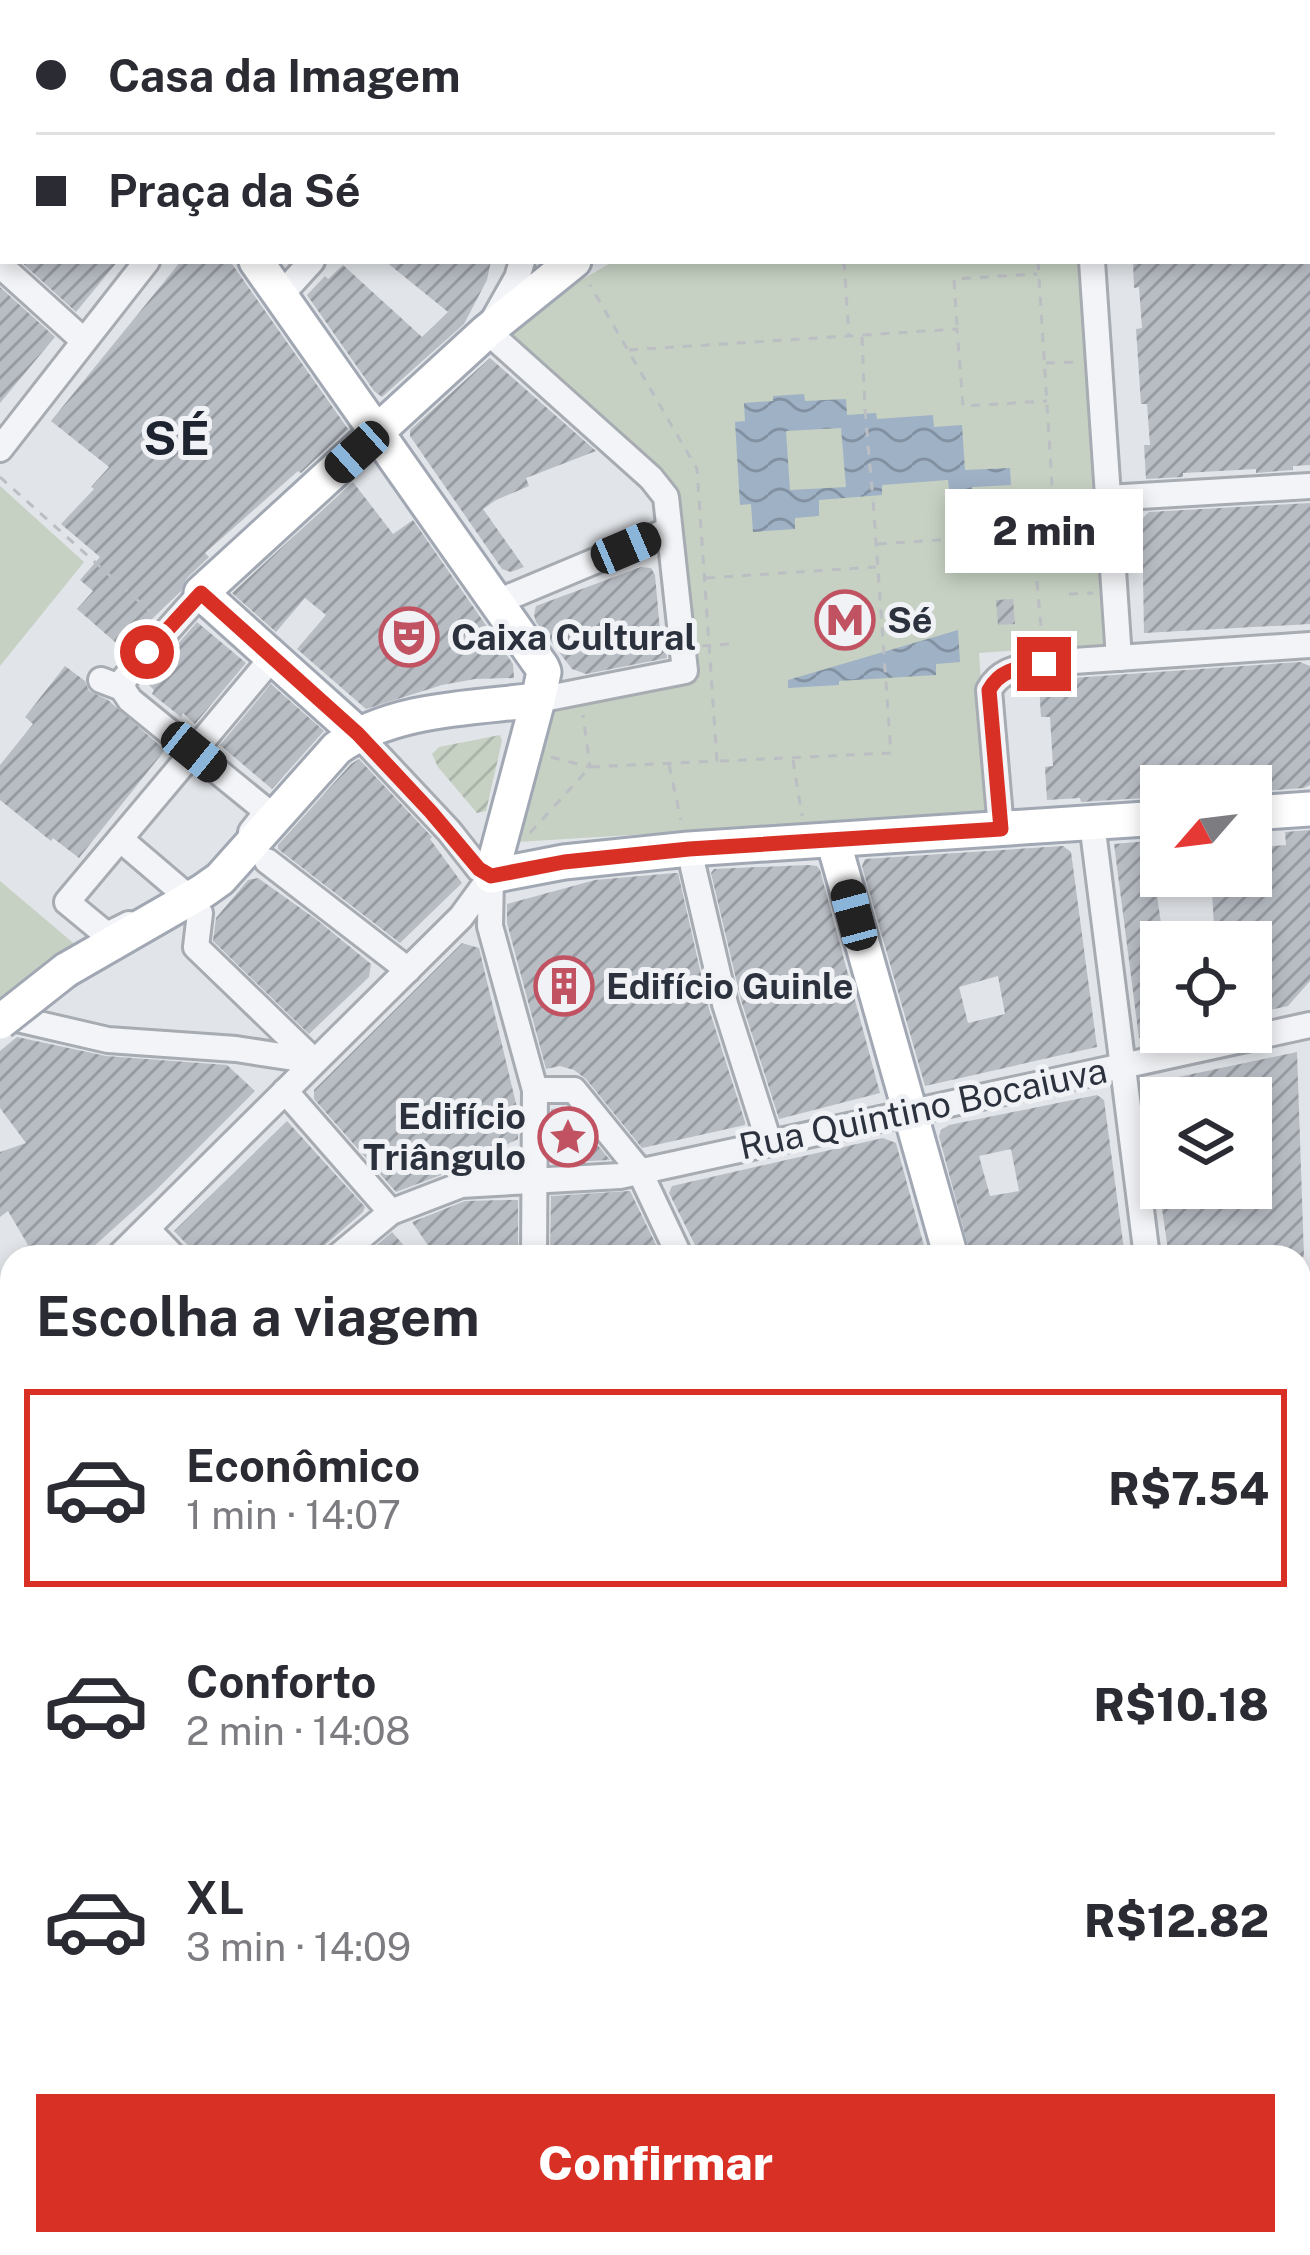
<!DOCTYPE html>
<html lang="pt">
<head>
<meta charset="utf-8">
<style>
	:root { --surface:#fff; --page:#f7f7f7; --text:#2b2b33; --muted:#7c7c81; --line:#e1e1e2; --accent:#d93025 }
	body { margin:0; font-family:"Public Sans",sans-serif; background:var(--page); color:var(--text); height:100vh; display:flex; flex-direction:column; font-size:45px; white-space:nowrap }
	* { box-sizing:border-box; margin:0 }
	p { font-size:39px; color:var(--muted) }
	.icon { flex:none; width:66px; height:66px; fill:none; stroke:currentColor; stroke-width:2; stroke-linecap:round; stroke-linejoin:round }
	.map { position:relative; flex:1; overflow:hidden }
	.panel { position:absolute; left:0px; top:1245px; width:1311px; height:1011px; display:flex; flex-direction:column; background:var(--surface); border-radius:36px 36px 0 0; box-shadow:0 6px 18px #0003 }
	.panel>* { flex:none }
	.top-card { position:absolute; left:0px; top:0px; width:1311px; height:264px; box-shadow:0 6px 18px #0003; display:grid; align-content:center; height:264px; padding:0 36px; background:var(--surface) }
	.needle { width:78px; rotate:242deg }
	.controls { position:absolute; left:1140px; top:765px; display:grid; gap:24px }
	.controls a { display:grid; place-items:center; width:132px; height:132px; border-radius:0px; background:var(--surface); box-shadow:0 6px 18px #0003; font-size:60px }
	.end { position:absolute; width:54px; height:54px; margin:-27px; border:15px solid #d93025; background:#fff; box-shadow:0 0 0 6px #fff }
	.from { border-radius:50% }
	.bubble { position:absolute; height:84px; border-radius:0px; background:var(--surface); box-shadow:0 6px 18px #0003; font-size:39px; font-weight:800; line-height:84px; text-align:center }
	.car { position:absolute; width:36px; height:72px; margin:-36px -18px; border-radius:15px; box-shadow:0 0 9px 3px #0007; background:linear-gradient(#222 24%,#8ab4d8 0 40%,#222 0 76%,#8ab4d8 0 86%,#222 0) }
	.top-card b { display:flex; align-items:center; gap:42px; height:114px; font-size:45px }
	.top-card b+b { border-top:3px solid var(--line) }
	.top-card i { width:30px; height:30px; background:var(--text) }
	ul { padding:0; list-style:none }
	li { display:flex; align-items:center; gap:36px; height:198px; margin:0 24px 18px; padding:0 12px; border:6px solid transparent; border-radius:0px }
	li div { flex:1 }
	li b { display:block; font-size:45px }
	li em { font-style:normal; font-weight:800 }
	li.active { border-color:var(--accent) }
	li>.icon { width:108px; height:108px; stroke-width:1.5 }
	h2 { padding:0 36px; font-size:54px; line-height:144px }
	.action { display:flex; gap:24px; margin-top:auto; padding:24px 36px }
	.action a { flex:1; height:138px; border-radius:0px; background:var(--accent); color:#fff; font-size:48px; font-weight:800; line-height:138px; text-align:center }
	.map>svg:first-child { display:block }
</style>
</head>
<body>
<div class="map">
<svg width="1310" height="2255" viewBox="0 0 1310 2255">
	<defs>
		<pattern id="garden-furrows" width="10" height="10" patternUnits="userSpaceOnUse" patternTransform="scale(3)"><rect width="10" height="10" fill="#c6d1c3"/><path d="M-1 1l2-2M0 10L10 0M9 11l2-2" fill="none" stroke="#aab4a9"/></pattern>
		<pattern id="water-waves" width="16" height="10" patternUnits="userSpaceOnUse" patternTransform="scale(3)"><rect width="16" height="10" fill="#9fb1c5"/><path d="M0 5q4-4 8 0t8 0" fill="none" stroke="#8291a1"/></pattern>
		<pattern id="building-hatch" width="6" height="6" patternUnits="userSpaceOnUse" patternTransform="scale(3)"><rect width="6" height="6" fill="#b8bdc4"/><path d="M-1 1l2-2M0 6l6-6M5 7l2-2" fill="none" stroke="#969aa1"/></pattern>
	</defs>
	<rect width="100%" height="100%" fill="#e1e4e8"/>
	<!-- built -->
	<polygon fill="#cfd3da" points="1299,1452 1310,1452 1310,1521 1301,1522 1306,1627 1299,1627"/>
	<!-- park -->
	<g fill="#c6d1c3">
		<polygon points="614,261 1082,261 1107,644 979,653 990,813 517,842 544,711 698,680 676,491 507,333 554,296"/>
		<polygon points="0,486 84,562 0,666"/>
		<polygon points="0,881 78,947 51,960 0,999"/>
		<polygon points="12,2045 12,2244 482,2244 481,2255 0,2255 0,2046"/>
	</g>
	<!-- garden -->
	<g fill="url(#garden-furrows)">
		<polygon points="500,735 502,741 486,811 477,813 438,767 432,754 439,747"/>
		<polygon points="529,2244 684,2244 682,2255 529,2247"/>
	</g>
	<!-- water -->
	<g fill="url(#water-waves)" fill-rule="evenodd">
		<path d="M804 394 805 401 846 399 847 415 876 413 877 419 933 415 934 427 962 425 965 470 1010 468 1011 485 972 487V497L950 498 948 480 882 485V495L819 500V516L795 518V529L753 532 751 504 740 505 735 422 745 421 744 403 773 401V396ZM841 428 846 487 790 490 786 431Z"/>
		<polygon points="958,630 960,662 936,664 936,675 839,681 839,685 788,688 788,680"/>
	</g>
	<!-- building -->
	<g fill="url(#building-hatch)" fill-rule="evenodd">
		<polygon points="20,261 118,261 76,312"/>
		<polygon points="181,261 230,261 348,429 301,473 298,471 205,553 209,557 187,578 181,591 122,648 77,609 93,591 80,580 100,557 61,524 94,489 91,487 109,467 51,421"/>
		<polygon points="385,261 491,261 487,280 464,324 382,397 374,391 307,295 325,276 328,279 343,265 422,337 448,312"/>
		<polygon points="1133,261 1310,261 1310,465 1293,466 1293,470 1256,473 1256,469 1183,473 1183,477 1146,479 1144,445 1150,445 1147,404 1141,404 1136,329 1142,328 1139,287 1134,288"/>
		<polygon points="0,287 55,337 0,403"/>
		<polygon points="490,358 596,451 526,478 529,486 496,500 483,509 524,567 511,572 502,569 410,436 410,430"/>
		<polygon points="353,482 393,534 413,520 513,664 514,678 475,679 442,685 366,709 297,649 326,615 305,598 276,632 232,593"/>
		<polygon points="1310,503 1310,624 1144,633 1142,519 1149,512"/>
		<polygon points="641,567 651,568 655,575 660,631 665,644 667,658 586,674 572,669 536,622 534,615 536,606"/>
		<polygon points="1013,599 1015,624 998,625 996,600"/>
		<polygon points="197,622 246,663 195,724 183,713 181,717 152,694 154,690 145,681"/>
		<polygon points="1300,662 1310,666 1310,785 1304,788 1251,792 1251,786 1161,786 1161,797 1081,802 1080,798 1047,800 1045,767 1053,766 1050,717 1041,717 1039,684 1072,682 1072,678"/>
		<polygon points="65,666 85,681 89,691 108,700 165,750 79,858 53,838 51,841 0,800 0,765 33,724 25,717"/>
		<polygon points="271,684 324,731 272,789 220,745"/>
		<polygon points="359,759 432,837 430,839 462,883 400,943 278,849 278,845 351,764"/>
		<polygon points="1310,830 1310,981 1288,1006 1251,1014 1251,942 1215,942 1211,876 1251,876 1251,848 1286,845 1285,832"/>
		<polygon points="1149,841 1161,923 1161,1034 1139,1038 1114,844"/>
		<path d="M1063 846 1071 852 1097 1047 925 1086 862 866 865 859ZM998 976 1005 1014 968 1023 959 987Z"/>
		<polygon points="808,865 817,866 820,870 880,1093 779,1119 741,1000 711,873 714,869"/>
		<polygon points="675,873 678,873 709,1009 745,1122 745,1125 642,1148 586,1079 574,1070 560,1066 546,1069 507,923 507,904 595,880"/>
		<polygon points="258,878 317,920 371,964 369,977 309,1034 213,941 216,918 248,880"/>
		<polygon points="462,943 479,948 518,1112 518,1139 452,1171 396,1192 314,1099 314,1090"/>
		<polygon points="17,1037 106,1056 227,1065 255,1091 153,1193 82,1257 11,1257 28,1245 8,1211 0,1217 0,1152 26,1143 0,1108 0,1051"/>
		<polygon points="1297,1052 1304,1257 1169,1257 1159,1188 1251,1188 1251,1098 1161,1098 1161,1137 1152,1138 1145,1084"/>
		<path d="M1097 1095 1104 1100 1125 1257H971L939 1136 941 1130 949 1125ZM1011 1149 1019 1191 990 1196 979 1156Z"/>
		<polygon points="567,1108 610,1160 551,1163 551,1109"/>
		<polygon points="287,1121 365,1207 363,1212 326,1244 319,1257 199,1257 174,1231"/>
		<polygon points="883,1138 896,1143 927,1257 701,1257 669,1193 672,1186"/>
		<polygon points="630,1191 662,1257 550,1257 551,1196"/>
		<polygon points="506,1200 518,1200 518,1257 436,1257 412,1222 465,1201"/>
		<polygon points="392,1232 414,1257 363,1257"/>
	</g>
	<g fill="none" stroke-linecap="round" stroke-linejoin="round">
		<!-- highway-tunnel -->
		<g stroke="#bdc0c6" stroke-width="36" stroke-dasharray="36 18" stroke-linecap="butt">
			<polyline points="0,2152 12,2153"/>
			<polyline points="0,2236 12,2237"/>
			<polyline points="154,2244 365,2255"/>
		</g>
		<!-- minor casing -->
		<g stroke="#a7abb2" stroke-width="30">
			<g id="minor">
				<polyline points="78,3 80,0"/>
				<polyline points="511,3 513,0"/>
				<polyline points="621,3 622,0"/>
				<polyline points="831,3 832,0"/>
				<polyline points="0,104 3,100"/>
				<polyline points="522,261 517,278 487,331 651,478 666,497 685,671 538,700"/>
				<polyline points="1092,261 1119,658"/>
				<polyline points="0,265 84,341"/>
				<polyline points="281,295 312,261"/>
				<polyline points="0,449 147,261"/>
				<polyline points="1107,498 1310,486"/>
				<polyline points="497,602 669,530"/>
				<polyline points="101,680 122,688 130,700 264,809 266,813 251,832"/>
				<polyline points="122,688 125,678 201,593"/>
				<polyline points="358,734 449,831 479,869 491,876"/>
				<polyline points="1092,823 1147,1257"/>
				<path d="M1001 829 989 690C1001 668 1021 668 1044 663L1310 645"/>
				<polyline points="120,839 181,891"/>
				<polyline points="267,861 408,970"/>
				<polyline points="693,867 725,1004 769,1142"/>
				<polyline points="491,876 490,926 535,1090 534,1257"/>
				<polyline points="200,913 196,947 313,1060"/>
				<polyline points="129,924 107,935 67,902 272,658"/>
				<polyline points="0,1015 108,1040 236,1049 314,1061"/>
				<polyline points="535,1090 574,1090 639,1170 680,1257"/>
				<polyline points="285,1091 391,1212"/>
				<polyline points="147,1229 174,1257"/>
				<polyline points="118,1257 461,917 491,876"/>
				<polyline points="337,1257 391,1212 461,1185 620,1176 1310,1025"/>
				<polyline points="0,1342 12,1334"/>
				<polyline points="0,1587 12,1575"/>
				<polyline points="0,1668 12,1668"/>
				<polyline points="0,1925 12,1965"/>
				<polyline points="1299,2104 1310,2100"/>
				<polyline points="1299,2153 1310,2163"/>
				<polyline points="0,2179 12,2179"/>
				<polyline points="1299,2205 1310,2214"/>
				<polyline points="39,2244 39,2255"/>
				<polyline points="1289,2244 1302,2255"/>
				<polyline points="1205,2255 1211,2244"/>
				<polyline points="1242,2255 1255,2244"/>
			</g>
		</g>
		<!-- major casing -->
		<g stroke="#a1a8b3" stroke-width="39">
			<g id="major">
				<polyline points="242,0 246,3"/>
				<polyline points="309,0 313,3"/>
				<polyline points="1240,0 1242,3"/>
				<polyline points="1308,126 1310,130"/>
				<polyline points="1308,191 1310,191"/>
				<polyline points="256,261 542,667 544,672 538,700 491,876 564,862 689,849 1161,818"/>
				<polyline points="358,734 201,593 487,331 574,261"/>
				<polyline points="1251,813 1310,809"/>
				<polyline points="833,840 951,1257"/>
				<path d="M66 970 203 891 220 879 337 748C393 708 472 708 538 700"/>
				<polyline points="1299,1423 1310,1422"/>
				<polyline points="0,1898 12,1898"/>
				<polyline points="1299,1926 1310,1902"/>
				<polyline points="1149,2244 1178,2255"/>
				<polyline points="397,2255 399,2244"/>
			</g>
		</g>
		<!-- highway casing -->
		<g stroke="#8a919d" stroke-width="42">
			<g id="highway">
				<polyline points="1299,2004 1310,1986"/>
				<polyline points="1299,2051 1310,2034"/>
				<polyline points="513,2244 519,2255"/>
				<polyline points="1126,2255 1146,2244"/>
			</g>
		</g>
		<!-- path -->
		<g stroke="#bbbec3" stroke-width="3" stroke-dasharray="9 9" stroke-linecap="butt">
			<polyline points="647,0 649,3"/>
			<polyline points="844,261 849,336"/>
			<polyline points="1038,261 1053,501 1030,503 1042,639"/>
			<polyline points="957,325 954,279 1037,274"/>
			<polyline points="862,337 865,410"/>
			<polyline points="629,350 957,329 963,406 1047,401"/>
			<polyline points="1046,363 1079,362"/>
			<polyline points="0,477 155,616"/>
			<polyline points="1055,501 1087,499"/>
			<polyline points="878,544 1030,534"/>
			<polyline points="706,578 876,567"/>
			<polyline points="1069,594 1093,593"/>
			<polyline points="702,646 730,644"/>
			<polyline points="551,757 590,767 583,715"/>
			<polyline points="793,760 802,816"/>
			<polyline points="720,761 891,753 873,500"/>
			<polyline points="669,765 681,820"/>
			<polyline points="530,833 590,767 717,761 697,469 590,285"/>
			<polyline points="1299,1521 1310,1520"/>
			<polyline points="477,2255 477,2244"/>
		</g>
		<!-- minor -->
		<use href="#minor" stroke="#f3f4f7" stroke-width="24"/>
		<!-- major -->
		<use href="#major" stroke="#fff" stroke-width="33"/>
		<!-- highway -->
		<use href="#highway" stroke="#fff" stroke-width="36"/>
		<!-- major-bridge casing -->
		<g stroke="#a1a8b3" stroke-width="39" stroke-linecap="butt">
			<polyline id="major-bridge" points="0,1022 66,970"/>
		</g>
		<!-- path-bridge -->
		<g stroke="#bbbec3" stroke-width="3" stroke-dasharray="9 9" stroke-linecap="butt">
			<polyline points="865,410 873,500"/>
			<polyline points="1299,2103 1310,2111"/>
		</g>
		<!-- major-bridge -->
		<use href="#major-bridge" stroke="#fff" stroke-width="33"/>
	</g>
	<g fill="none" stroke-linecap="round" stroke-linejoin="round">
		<!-- route -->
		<path stroke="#d93025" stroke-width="15" d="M147 652 201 593 358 734 431 812 479 869 491 876 564 862 689 849 1001 829 989 690C1001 668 1021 668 1044 664"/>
	</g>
	<!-- icons -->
	<defs>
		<g id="metro-ring" transform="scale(3)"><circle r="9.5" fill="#f0f2f6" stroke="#c15262" stroke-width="1.5"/><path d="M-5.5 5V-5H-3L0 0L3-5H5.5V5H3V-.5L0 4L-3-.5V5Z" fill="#c15262"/></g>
		<g id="theatre-ring" transform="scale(3)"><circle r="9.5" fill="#f0f2f6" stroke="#c15262" stroke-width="1.5"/><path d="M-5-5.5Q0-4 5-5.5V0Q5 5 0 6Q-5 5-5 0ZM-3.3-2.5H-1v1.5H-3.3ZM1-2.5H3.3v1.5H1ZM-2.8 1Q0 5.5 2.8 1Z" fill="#c15262"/></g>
		<g id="building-ring" transform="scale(3)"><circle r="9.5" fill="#f0f2f6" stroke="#c15262" stroke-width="1.5"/><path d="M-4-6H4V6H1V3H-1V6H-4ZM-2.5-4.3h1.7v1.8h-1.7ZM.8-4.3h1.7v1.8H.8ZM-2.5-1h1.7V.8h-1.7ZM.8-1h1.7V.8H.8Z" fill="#c15262"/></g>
		<g id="sight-ring" transform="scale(3)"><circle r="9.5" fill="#f0f2f6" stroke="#c15262" stroke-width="1.5"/><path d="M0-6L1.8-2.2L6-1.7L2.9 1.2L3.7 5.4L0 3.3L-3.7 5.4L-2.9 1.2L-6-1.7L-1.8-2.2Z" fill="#c15262"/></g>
	</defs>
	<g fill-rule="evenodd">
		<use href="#metro-ring" x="845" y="620"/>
		<use href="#theatre-ring" x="409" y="637"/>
		<use href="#building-ring" x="564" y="986"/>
		<use href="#sight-ring" x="568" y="1137"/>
	</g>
	<g text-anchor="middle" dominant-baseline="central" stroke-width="10" stroke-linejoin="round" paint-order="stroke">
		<!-- poi labels -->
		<g font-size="36" font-weight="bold" fill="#2b323e" stroke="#f0f2f6" text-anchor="start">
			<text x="887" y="620">Sé</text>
			<text x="451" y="637">Caixa Cultural</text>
			<text x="606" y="986">Edifício Guinle</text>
			<text x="526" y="1116" text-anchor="end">Edifício<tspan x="526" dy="41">Triângulo</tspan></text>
		</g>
		<!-- street labels -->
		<g font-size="36" fill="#2b323e" stroke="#f0f2f6">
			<text transform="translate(923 1108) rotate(-12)">Rua Quintino Bocaiuva</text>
		</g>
		<!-- district labels -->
		<g font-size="48" font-weight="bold" letter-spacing="3" fill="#1d232f" stroke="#f0f2f6">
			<text x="178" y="437">SÉ</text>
		</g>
	</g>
</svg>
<div class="controls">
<a><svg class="needle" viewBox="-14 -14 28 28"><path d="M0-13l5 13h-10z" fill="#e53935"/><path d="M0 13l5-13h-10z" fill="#7c7c81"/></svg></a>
<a><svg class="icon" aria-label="locate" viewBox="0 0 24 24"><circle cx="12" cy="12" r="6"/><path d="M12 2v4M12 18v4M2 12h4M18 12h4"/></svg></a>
<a><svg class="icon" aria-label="layers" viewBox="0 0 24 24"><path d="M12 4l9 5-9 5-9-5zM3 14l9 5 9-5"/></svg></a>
</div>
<i class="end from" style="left:147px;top:652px"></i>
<i class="end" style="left:1044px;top:664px"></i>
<div class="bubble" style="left:945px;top:489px;width:198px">2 min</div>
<i class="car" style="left:357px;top:452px;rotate:228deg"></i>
<i class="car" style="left:626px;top:548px;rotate:67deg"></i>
<i class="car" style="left:194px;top:752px;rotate:129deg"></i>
<i class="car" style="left:854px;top:915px;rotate:345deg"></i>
<div class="top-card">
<b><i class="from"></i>Casa da Imagem</b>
<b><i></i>Praça da Sé</b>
</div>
<section class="panel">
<h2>Escolha a viagem</h2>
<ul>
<li class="active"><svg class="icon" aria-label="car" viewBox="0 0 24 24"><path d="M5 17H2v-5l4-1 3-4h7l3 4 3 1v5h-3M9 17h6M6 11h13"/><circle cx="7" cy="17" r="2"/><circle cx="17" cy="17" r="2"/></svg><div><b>Econômico</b><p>1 min · 14:07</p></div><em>R$7.54</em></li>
<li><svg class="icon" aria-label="car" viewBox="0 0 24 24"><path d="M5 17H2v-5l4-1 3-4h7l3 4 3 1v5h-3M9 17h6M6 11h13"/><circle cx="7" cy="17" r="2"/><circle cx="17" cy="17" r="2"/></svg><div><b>Conforto</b><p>2 min · 14:08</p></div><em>R$10.18</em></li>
<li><svg class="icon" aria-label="car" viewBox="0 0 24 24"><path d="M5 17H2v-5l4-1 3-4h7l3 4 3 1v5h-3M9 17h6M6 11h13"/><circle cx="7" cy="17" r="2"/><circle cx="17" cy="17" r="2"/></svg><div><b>XL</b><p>3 min · 14:09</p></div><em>R$12.82</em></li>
</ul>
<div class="action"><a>Confirmar</a></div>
</section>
</div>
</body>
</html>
